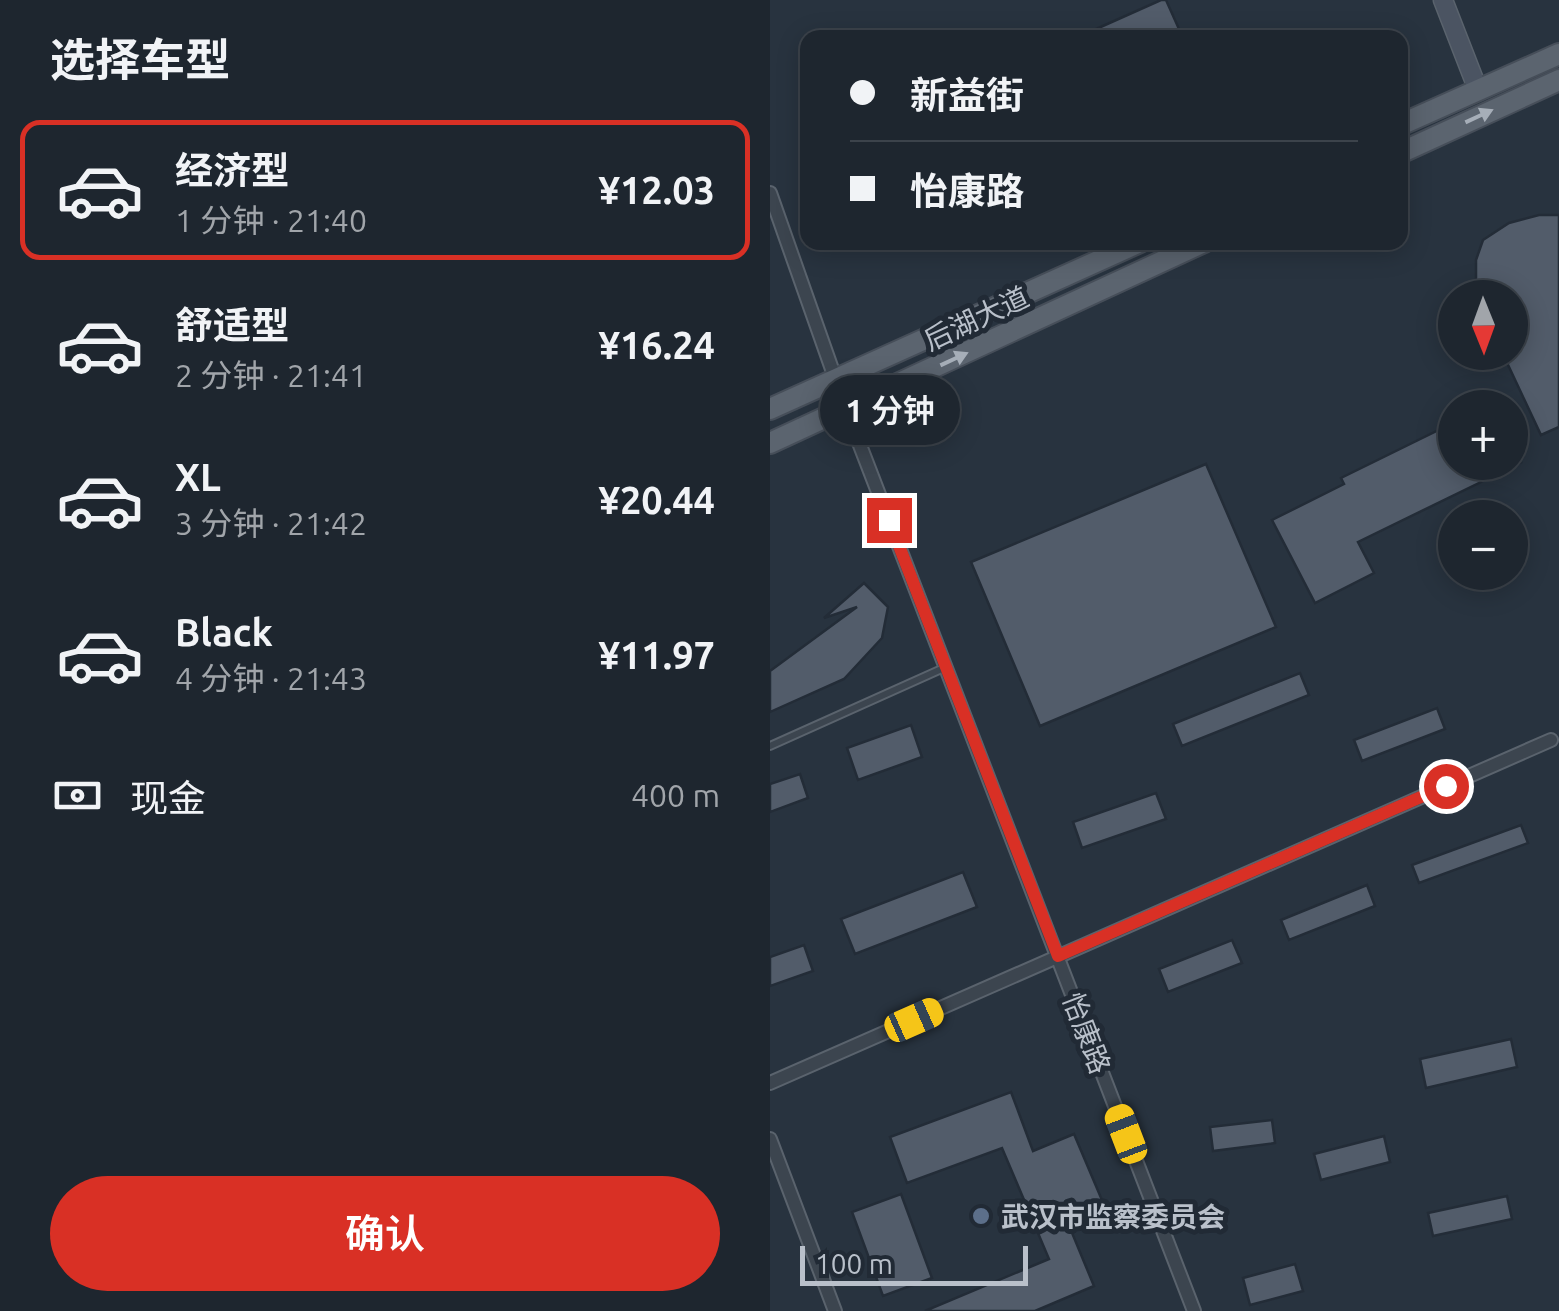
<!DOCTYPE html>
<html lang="zh">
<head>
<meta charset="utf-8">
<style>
	:root { --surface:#1e262f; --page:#2b323b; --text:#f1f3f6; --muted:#a1a5aa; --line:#3c434b; --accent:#d93025 }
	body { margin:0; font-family:Ubuntu,"Noto Sans SC",sans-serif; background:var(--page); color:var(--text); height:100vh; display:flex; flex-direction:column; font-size:38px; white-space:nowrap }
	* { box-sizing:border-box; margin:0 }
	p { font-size:32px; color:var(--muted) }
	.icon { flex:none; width:55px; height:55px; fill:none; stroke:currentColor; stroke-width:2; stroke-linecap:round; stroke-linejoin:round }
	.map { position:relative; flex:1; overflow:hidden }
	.sheet { display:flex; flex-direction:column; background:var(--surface); width:770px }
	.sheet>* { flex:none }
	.guide { position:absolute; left:30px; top:30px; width:608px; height:220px; border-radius:20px; box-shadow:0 5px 25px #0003,0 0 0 2px var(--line); display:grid; align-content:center; height:220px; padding:0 50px; background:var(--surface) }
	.needle { width:65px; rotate:179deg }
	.tools { position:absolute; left:668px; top:280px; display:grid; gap:20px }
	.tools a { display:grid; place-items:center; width:90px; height:90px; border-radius:50%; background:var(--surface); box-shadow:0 5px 25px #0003,0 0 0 2px var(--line); font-size:50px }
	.scale { position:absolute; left:30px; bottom:25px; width:228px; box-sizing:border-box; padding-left:10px; border:5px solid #b9c0ca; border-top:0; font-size:28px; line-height:35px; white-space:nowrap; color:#b9c0ca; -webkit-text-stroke:8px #212a35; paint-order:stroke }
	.end { position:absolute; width:45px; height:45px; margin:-22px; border:12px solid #d93025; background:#fff; box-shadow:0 0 0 5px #fff }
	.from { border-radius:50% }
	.bubble { position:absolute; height:70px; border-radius:35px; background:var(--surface); box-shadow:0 5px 25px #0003,0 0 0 2px var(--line); font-size:32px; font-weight:600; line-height:70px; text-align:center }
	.car { position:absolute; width:30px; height:60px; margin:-30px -15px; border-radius:12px; box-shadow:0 0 8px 2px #0007; background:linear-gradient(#f5c518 24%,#345 0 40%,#f5c518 0 76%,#345 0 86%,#f5c518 0) }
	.guide b { display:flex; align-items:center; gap:35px; height:95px; font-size:38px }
	.guide b+b { border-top:2px solid var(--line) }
	.guide i { width:25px; height:25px; background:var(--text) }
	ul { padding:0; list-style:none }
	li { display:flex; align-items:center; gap:30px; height:140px; margin:0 20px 15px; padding:0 30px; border:5px solid transparent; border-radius:20px }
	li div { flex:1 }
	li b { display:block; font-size:38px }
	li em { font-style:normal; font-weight:600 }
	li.selected { border-color:var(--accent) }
	li>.icon { width:90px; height:90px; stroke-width:1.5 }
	h2 { padding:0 50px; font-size:45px; line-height:120px }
	.pay { display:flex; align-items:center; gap:25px; height:110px; padding:0 50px; font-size:38px }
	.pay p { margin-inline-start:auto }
	.primary-button { display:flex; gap:20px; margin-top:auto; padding:20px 50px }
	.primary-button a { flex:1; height:115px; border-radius:60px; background:var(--accent); color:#fff; font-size:40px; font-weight:600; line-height:115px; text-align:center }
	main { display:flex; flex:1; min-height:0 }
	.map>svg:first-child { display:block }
</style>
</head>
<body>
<main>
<section class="sheet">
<h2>选择车型</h2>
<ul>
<li class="selected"><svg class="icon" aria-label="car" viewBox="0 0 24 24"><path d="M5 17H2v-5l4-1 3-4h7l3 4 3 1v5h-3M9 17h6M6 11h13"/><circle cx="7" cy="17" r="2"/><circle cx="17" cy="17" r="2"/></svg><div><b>经济型</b><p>1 分钟 · 21:40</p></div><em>¥12.03</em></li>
<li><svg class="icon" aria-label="car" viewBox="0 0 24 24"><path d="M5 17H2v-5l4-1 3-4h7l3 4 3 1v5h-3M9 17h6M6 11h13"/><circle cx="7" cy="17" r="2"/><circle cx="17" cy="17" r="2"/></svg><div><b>舒适型</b><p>2 分钟 · 21:41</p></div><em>¥16.24</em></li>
<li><svg class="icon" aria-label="car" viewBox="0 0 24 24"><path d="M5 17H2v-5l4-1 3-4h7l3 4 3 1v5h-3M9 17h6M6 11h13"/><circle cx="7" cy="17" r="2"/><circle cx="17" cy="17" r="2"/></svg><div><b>XL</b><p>3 分钟 · 21:42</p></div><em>¥20.44</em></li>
<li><svg class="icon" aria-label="car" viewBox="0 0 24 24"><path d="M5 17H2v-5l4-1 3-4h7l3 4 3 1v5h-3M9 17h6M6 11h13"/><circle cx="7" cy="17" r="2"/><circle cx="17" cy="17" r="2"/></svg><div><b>Black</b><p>4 分钟 · 21:43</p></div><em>¥11.97</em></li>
</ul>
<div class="pay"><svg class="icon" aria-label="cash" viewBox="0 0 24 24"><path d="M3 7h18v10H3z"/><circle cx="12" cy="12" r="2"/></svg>现金<p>400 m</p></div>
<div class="primary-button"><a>确认</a></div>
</section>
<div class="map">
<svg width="789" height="1311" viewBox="0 0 789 1311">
	<rect width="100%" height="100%" fill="#28333f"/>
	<!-- building -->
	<g fill="#525c6a" stroke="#232c37" stroke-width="2.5">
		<polygon points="391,0 396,0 413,38 306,38"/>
		<polygon points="769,215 789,215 789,427 771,435 732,352 740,352 740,298 706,298 706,260 713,240 739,223"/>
		<polygon points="685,422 685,462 752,462 588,542 604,573 545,603 502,520 574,484 571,478"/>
		<polygon points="436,464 506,627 270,726 201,562"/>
		<polygon points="94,583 118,607 112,638 74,679 0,712 0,671 87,607 54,618"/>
		<polygon points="530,673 539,695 412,746 403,724"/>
		<polygon points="667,708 675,729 592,761 584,740"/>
		<polygon points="141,725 152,757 88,780 77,748"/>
		<polygon points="30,774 38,798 0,812 0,784"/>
		<polygon points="386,793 396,819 312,848 303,822"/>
		<polygon points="751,825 758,843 649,883 642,865"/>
		<polygon points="193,872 207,907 85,954 71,919"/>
		<polygon points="597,885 605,906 519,940 511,920"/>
		<polygon points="462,940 472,963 398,992 389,969"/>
		<polygon points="34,945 43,971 0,986 0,957"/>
		<polygon points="741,1039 747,1067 656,1088 650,1059"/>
		<polygon points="241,1092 263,1151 304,1134 337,1212 300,1228 324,1286 265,1311 155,1311 279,1259 232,1148 137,1183 120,1137"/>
		<polygon points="502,1120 505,1143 443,1151 440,1127"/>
		<polygon points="614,1136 620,1162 551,1180 544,1154"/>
		<polygon points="131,1194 162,1278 113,1296 82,1212"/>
		<polygon points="737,1196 742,1219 663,1236 658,1213"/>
		<polygon points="525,1264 533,1291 480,1305 473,1278"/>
	</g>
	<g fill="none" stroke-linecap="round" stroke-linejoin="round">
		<!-- lane casing -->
		<g stroke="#5a636d" stroke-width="10">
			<polyline id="lane" points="0,746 176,667"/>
		</g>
		<!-- street casing -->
		<g stroke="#5a636d" stroke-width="16">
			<g id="street">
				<polyline points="0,193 76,409 424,1311"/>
				<polyline points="0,1083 781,740"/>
				<polyline points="0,1139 65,1311"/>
			</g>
		</g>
		<!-- secondary casing -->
		<g stroke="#5a636d" stroke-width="21">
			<polyline id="secondary" points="673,0 708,90"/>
		</g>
		<!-- primary casing -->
		<g stroke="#464e59" stroke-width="24">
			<g id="primary">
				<polyline points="630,125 789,54"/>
				<polyline points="630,153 789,80"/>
				<polyline points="0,409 370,242"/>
				<polyline points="0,443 434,242"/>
			</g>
		</g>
		<!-- lane -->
		<use href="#lane" stroke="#3c454f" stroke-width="6"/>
		<!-- street -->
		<use href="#street" stroke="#3c454f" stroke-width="12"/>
		<!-- secondary -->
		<use href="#secondary" stroke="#4b5462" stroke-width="18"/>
		<!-- primary -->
		<use href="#primary" stroke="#5b646f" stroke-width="20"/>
	</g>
	<!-- one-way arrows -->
	<defs><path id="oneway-solid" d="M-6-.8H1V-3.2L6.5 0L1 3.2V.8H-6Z" transform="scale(2.5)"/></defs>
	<g fill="#a6aeb8">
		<use href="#oneway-solid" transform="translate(709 116) rotate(-25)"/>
		<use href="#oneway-solid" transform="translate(184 359) rotate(-25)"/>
	</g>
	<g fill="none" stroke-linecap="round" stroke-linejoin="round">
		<!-- route -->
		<polyline stroke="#d93025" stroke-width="12" points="119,520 288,956 676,786"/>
	</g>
	<!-- markers -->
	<circle fill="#5c6f8a" stroke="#212a35" stroke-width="4" cx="211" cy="1216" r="10"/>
	<g text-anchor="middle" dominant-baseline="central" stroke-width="10" stroke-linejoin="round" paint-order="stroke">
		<!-- street labels -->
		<g font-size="28" fill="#b9c0ca" stroke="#212a35">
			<text transform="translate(206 318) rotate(-25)">后湖大道</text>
			<text transform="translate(317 1033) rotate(69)">怡康路</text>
		</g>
		<!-- poi labels -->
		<g font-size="28" font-weight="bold" fill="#b9c0ca" stroke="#212a35" text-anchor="start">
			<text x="231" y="1216">武汉市监察委员会</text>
		</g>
	</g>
</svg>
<div class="tools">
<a><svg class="needle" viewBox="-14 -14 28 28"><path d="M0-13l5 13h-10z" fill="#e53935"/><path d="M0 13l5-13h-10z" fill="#a1a5aa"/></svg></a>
<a>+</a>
<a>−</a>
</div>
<div class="scale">100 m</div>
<i class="end from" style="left:676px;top:786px"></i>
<i class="end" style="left:119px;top:520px"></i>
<div class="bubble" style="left:50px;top:375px;width:140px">1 分钟</div>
<i class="car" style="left:144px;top:1020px;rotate:66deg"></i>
<i class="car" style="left:356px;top:1134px;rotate:339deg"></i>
<div class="guide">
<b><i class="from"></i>新益街</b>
<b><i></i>怡康路</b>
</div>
</div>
</main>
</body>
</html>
